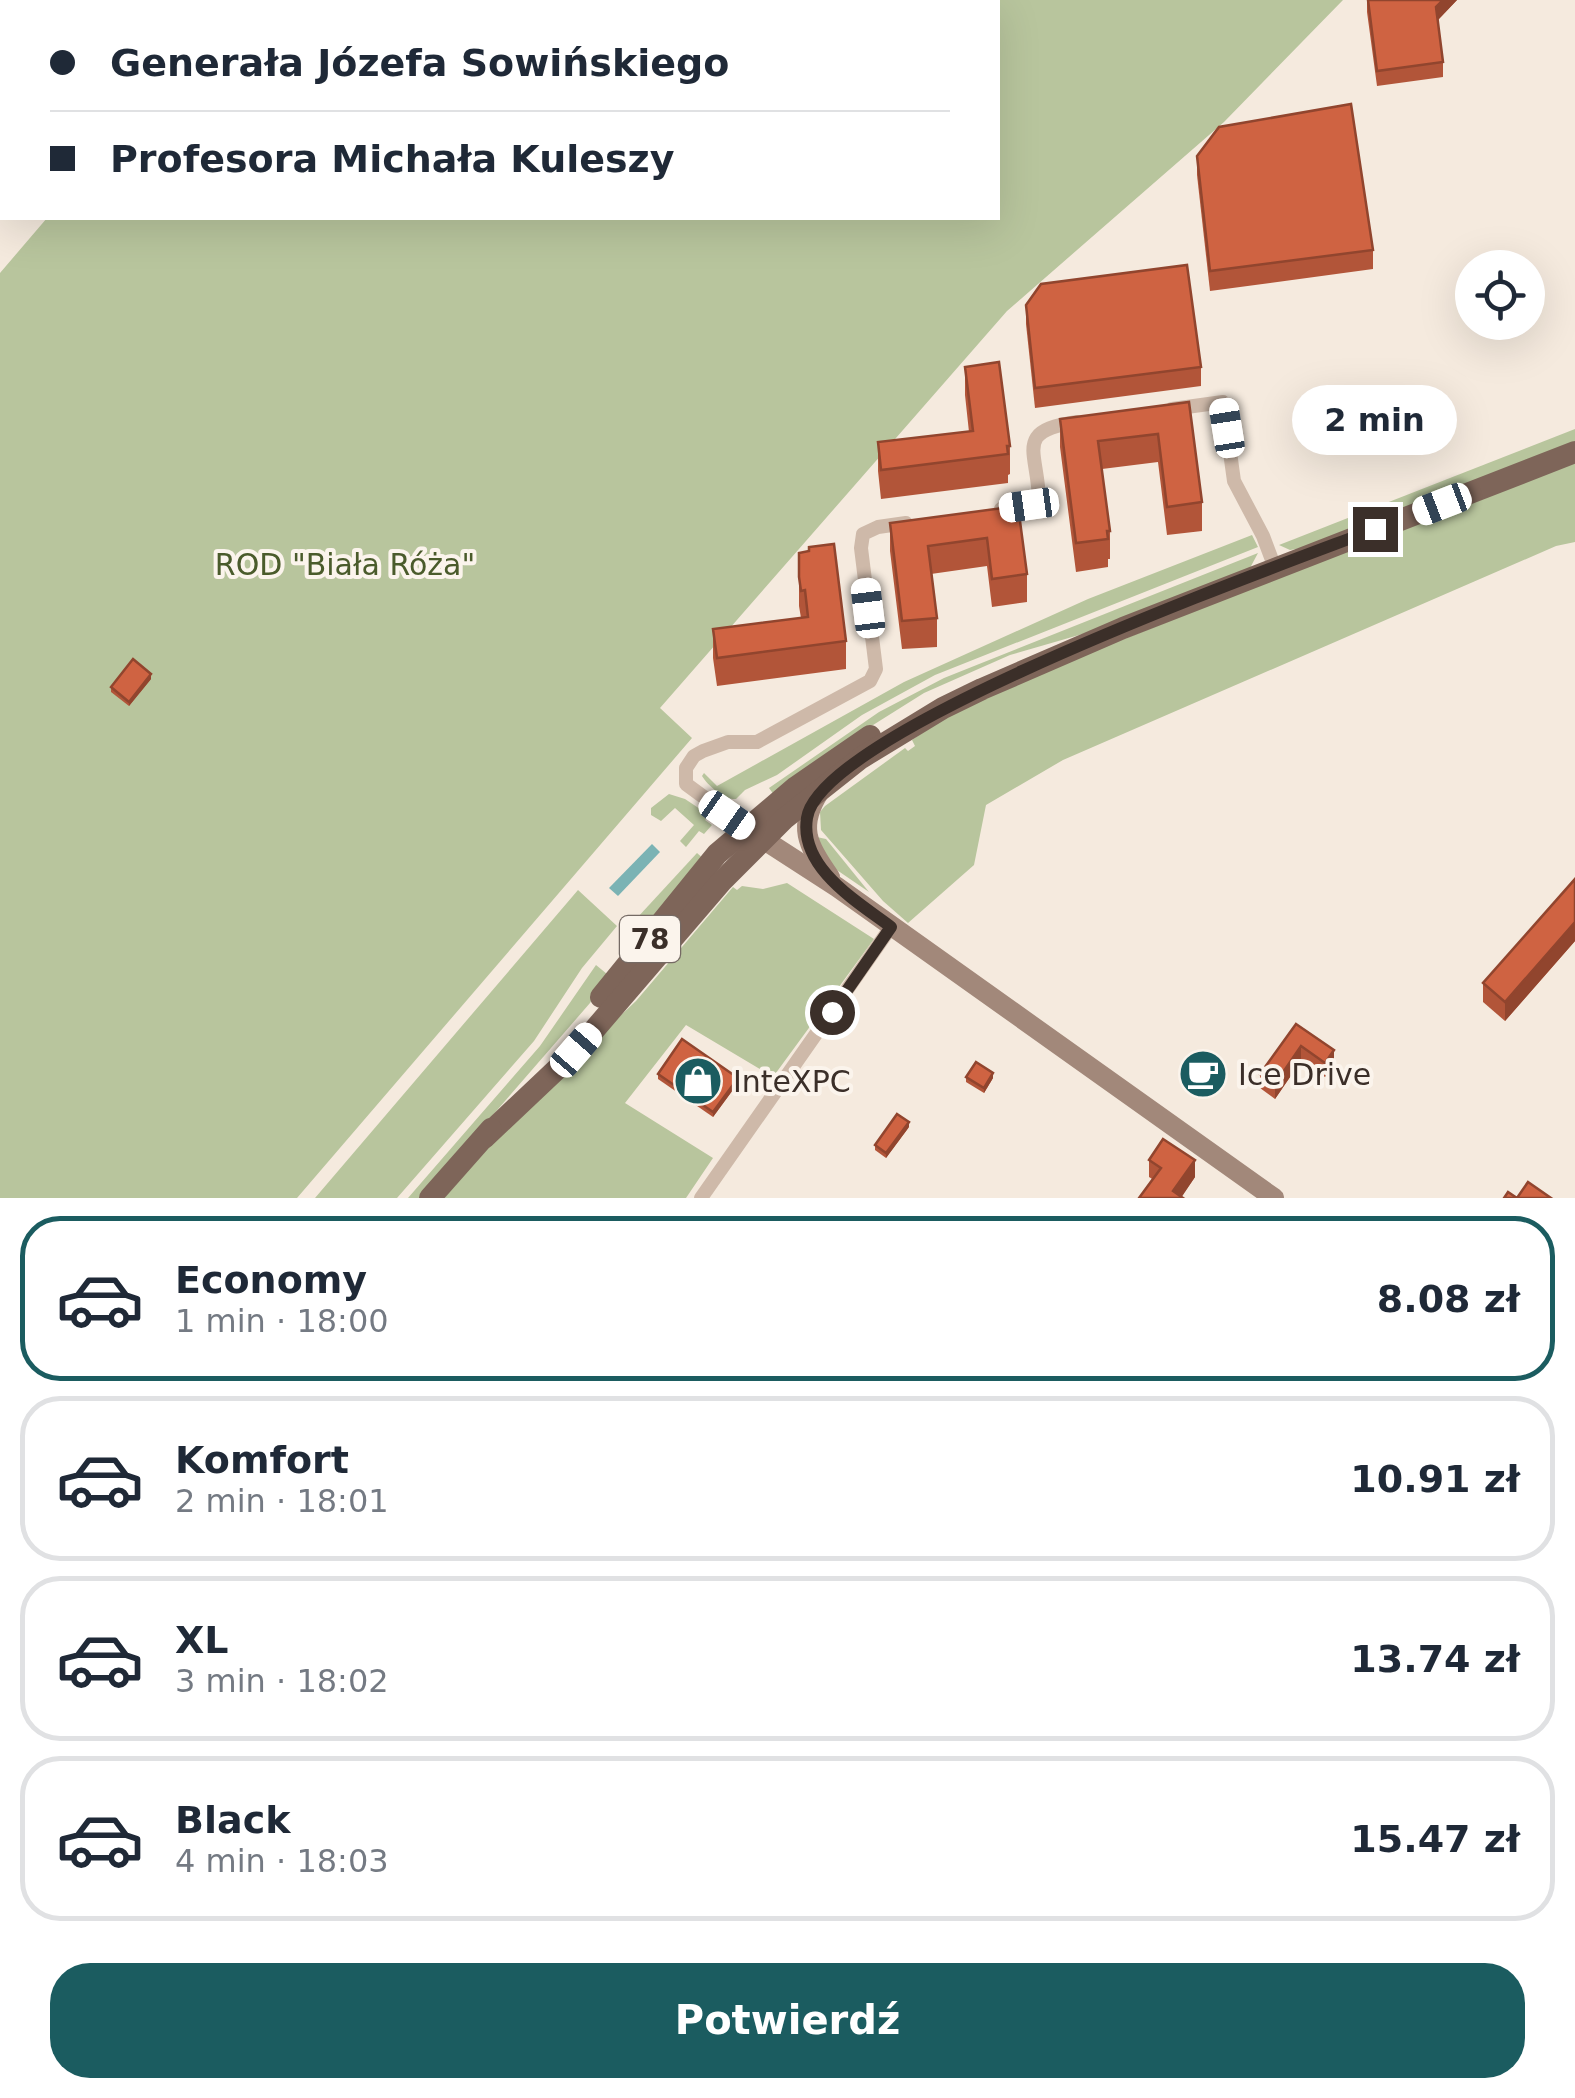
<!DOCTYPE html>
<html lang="pl">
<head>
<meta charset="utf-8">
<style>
	:root { --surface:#fff; --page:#f2f2f3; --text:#1f2937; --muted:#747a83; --line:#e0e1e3; --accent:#1b5c60 }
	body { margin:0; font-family:"DejaVu Sans",sans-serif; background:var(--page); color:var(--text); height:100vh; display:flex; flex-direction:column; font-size:38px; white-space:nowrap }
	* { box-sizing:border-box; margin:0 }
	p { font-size:32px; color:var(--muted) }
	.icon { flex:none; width:55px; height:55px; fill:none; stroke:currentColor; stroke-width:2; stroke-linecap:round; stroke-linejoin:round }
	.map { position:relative; height:1198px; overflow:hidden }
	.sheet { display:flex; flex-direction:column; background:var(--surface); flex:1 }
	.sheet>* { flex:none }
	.hud { position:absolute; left:0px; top:0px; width:1000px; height:220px; box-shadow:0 10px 40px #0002; display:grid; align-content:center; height:220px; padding:0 50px; background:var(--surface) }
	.buttons { position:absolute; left:1455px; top:250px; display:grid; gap:20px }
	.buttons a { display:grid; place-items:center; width:90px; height:90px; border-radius:50%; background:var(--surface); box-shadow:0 10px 40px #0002; font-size:50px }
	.end { position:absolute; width:45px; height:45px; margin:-22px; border:12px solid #3b2f29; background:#fff; box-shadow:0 0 0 5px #fff }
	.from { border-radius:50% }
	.bubble { position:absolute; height:70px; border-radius:35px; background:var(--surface); box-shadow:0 10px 40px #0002; font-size:32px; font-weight:700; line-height:70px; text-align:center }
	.car { position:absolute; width:30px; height:60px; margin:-30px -15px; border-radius:12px; box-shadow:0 0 8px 2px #0007; background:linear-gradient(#fff 24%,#345 0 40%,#fff 0 76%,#345 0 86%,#fff 0) }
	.hud b { display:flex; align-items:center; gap:35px; height:95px; font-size:38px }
	.hud b+b { border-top:2px solid var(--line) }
	.hud i { width:25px; height:25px; background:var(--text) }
	ul { padding:18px 0 0; list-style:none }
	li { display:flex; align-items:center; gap:30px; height:165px; margin:0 20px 15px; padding:0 30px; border:5px solid var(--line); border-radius:40px }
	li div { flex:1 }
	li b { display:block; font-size:38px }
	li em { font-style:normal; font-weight:700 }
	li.active { border-color:var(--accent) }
	li>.icon { width:90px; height:90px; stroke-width:1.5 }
	.primary-button { display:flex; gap:20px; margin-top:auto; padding:20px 50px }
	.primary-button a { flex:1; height:115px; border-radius:40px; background:var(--accent); color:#fff; font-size:40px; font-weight:700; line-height:115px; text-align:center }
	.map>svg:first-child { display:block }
</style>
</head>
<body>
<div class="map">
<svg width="1575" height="1198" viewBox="0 0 1575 1198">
	<rect width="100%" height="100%" fill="#f5eade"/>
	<!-- green -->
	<g fill="#b8c59d">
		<polygon points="257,0 1343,0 1224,122 1007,311 660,708 692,738 297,1198 0,1198 0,273 47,218 998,218 998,2 254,2"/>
		<polygon points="1575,429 1575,441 1302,548 1290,550 1279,545"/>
		<polygon points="1575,461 1575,542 1556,546 1063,760 986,805 974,865 908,923 883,901 821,830 820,812 825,806 905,748 908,751 915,746 912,740 969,700"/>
		<path d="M1252 535 1258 547 935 675 862 715 777 775 745 790 736 799C725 800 708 786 702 776L704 773 717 786 904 682 1088 599Z"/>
		<polygon points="1258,553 1250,568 1086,633 1010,655 924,693 811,764 774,795 769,788 879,712 944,678"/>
		<polygon points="669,794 685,799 709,815 705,820 712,825 704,834 699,831 686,847 680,841 694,825 675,808 661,821 651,815 651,808"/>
		<polygon points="812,836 826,839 869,892 831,866"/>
		<polygon points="697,853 705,860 636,941 625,931"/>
		<polygon points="787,883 874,939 773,1077 686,1025 625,1103 713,1158 686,1198 444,1198 522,1108 636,1001 733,887 737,890 742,886 763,889"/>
		<polygon points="578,890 617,926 582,968 534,1041 397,1198 315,1198"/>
		<polygon points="596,965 607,974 590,1003 421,1198 408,1198 540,1046"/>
	</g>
	<!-- water -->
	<polygon fill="#7bb3b4" points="652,844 660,852 618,896 609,888"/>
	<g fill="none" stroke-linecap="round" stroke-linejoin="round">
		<!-- street -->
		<g stroke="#ceb9a9" stroke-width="14">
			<polyline points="1172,409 1223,402 1234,481 1263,536 1275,568"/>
			<path d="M1001 509 1029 505 1039 500C1038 451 1013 431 1077 422"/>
			<polyline points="747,829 686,784 686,768 694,756 703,751 728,742 757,742 870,681 876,669 861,548 863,534 878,527 906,523"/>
			<polyline points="701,1198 891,927"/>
		</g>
		<!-- secondary -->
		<g stroke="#a2887a" stroke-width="20">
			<path d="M820 791C797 826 807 845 830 877"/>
			<polyline points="752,832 837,887 1274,1198"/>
		</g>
		<!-- primary -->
		<g stroke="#7e6559" stroke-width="22">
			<polyline points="601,997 717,854 796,787 870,736"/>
			<polyline points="484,1138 576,1051 721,882 784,819 861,758 943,708 982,689 1123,628 1575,452"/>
			<polyline points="430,1198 491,1129"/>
		</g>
	</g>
	<!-- wall -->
	<g fill="#b25539">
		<polygon points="1367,0 1457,0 1438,20 1443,62 1443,77 1377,86 1367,12"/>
		<polygon points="1197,156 1373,250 1373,269 1210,291 1197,175"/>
		<polygon points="1026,305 1201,367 1201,386 1035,408 1026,324"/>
		<polygon points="965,367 1010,446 1010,474 1008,475 1008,483 881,499 878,471 878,442 969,432 965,395"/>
		<polygon points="1189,402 1202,502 1202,531 1167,535 1158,462 1102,469 1110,531 1110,559 1108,559 1108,567 1076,572 1060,447 1060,419"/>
		<polygon points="1018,506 1027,574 1027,602 992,607 987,566 931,574 937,618 937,647 902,649 890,551 890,523"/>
		<polygon points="799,553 846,641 846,669 717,686 713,658 713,629 801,618 799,606"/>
		<polygon points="151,679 129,706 111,692 111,687"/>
		<polygon points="1575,879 1575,941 1505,1021 1483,1002 1483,983"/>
		<polygon points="1296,1024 1334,1065 1325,1077 1301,1061 1275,1099 1260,1088 1260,1074"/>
		<polygon points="658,1074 738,1083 713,1117 658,1079"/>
		<polygon points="966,1077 993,1078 984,1093 966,1082"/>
		<polygon points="909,1127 886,1158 875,1150 875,1145"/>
		<polygon points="1149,1160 1195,1177 1181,1197 1149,1177"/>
	</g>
	<!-- shaded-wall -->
	<g fill="#91452e">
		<polygon points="1443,0 1457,0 1436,22 1436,7"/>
		<polygon points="151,674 151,679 129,706 129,702"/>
		<polygon points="1575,922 1575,941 1505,1021 1505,1002"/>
		<polygon points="1301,1046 1301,1061 1275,1099 1275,1084"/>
		<polygon points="1334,1050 1334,1065 1325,1077 1325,1063"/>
		<polygon points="993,1073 993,1078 984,1093 984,1088"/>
		<polygon points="738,1078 738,1083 713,1117 713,1112"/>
		<polygon points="909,1122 909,1127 886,1158 886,1153"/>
		<polygon points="1195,1160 1195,1177 1181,1198 1173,1191"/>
	</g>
	<!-- building -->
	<g fill="#cf6342" stroke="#91452e" stroke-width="2.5">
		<polygon points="1368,0 1443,0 1436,7 1443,62 1377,71"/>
		<polygon points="1351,104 1373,250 1210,271 1197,156 1219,127"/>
		<polygon points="1187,265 1201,367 1035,388 1026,305 1041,284"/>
		<polygon points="999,362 1010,446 1007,446 1008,454 881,470 878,442 973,431 965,367"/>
		<polygon points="1189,402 1202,502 1167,507 1158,434 1098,441 1110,531 1107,531 1108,539 1076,543 1060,419"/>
		<polygon points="1018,506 1027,574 992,579 987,538 928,546 937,618 902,621 890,523"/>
		<polygon points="834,544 846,641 717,658 713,629 808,617 805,590 801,591 799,577 799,553 809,551 809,547"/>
		<polygon points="133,659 151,674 129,702 111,687"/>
		<polygon points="1575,879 1575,922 1505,1002 1483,983"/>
		<polygon points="1296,1024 1334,1050 1325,1063 1301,1046 1275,1084 1260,1074"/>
		<polygon points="682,1039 738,1078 713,1112 658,1074"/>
		<polygon points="976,1062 993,1073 984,1088 966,1077"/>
		<polygon points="897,1114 909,1122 886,1153 875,1145"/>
		<polygon points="1163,1139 1195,1160 1173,1191 1183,1198 1139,1198 1161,1168 1149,1160"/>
		<polygon points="1528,1182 1551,1198 1504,1198 1508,1192 1517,1198"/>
	</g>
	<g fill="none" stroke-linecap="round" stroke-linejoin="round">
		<!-- route -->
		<path stroke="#3b2f29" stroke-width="12" d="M832 1012 891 927C858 902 799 868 807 818 820 729 1282 565 1375 529"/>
	</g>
	<!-- icons -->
	<defs>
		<g id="cafe-disc" transform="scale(2.5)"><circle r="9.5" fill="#1b5c60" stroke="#fbf4ec"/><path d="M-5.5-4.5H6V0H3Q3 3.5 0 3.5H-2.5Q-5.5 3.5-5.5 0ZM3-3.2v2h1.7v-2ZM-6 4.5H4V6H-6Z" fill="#fff"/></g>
		<g id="shop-disc" transform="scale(2.5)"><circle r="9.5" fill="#1b5c60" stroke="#fbf4ec"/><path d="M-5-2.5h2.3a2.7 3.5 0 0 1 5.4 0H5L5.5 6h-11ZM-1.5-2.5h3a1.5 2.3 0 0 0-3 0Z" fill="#fff"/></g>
	</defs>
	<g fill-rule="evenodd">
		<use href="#cafe-disc" x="1203" y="1074"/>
		<use href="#shop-disc" x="698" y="1081"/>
	</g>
	<g text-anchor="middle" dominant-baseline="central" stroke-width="8" stroke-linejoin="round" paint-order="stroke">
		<!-- shield labels -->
		<rect fill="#fbf4ec" stroke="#756a64" stroke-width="2.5" x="620" y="916" width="60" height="46" rx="8"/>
		<g font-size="28" font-weight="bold" fill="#3b2f29">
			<text x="650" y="939">78</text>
		</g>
		<!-- park labels -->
		<g font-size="30" fill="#4a5b2b" stroke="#fbf4ec">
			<text x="345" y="564">ROD "Biała Róża"</text>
		</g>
		<!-- poi labels -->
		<g font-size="30" fill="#3b2f29" stroke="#fbf4ec" text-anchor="start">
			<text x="1238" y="1074">Ice Drive</text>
			<text x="733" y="1081">InteXPC</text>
		</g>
	</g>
</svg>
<div class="buttons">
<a><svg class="icon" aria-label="locate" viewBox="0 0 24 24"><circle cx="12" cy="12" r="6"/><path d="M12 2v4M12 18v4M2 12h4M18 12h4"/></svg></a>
</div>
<i class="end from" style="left:832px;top:1012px"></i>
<i class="end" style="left:1375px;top:529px"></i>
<div class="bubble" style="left:1292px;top:385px;width:165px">2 min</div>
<i class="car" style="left:1227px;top:428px;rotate:351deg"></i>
<i class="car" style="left:1442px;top:504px;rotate:249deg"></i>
<i class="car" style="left:1029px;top:505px;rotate:262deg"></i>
<i class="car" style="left:868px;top:608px;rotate:353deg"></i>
<i class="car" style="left:727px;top:815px;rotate:125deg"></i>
<i class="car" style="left:576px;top:1050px;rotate:41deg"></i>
<div class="hud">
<b><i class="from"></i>Generała Józefa Sowińskiego</b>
<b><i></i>Profesora Michała Kuleszy</b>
</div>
</div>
<section class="sheet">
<ul>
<li class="active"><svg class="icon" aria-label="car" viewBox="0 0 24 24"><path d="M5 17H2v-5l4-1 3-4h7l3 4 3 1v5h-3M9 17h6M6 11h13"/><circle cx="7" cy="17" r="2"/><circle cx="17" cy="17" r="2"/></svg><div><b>Economy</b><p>1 min · 18:00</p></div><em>8.08 zł</em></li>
<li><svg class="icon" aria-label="car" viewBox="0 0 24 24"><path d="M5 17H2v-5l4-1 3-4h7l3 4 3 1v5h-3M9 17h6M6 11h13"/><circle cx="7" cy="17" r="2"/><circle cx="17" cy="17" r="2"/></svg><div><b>Komfort</b><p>2 min · 18:01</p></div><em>10.91 zł</em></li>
<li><svg class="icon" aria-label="car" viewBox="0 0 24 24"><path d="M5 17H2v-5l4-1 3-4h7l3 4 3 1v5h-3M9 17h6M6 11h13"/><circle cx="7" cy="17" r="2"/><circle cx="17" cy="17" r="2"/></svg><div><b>XL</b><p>3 min · 18:02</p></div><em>13.74 zł</em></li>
<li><svg class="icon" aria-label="car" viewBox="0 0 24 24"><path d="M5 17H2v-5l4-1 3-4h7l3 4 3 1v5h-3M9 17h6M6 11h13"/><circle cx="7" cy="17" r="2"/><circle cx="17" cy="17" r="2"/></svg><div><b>Black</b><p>4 min · 18:03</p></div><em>15.47 zł</em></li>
</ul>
<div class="primary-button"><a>Potwierdź</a></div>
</section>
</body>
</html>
